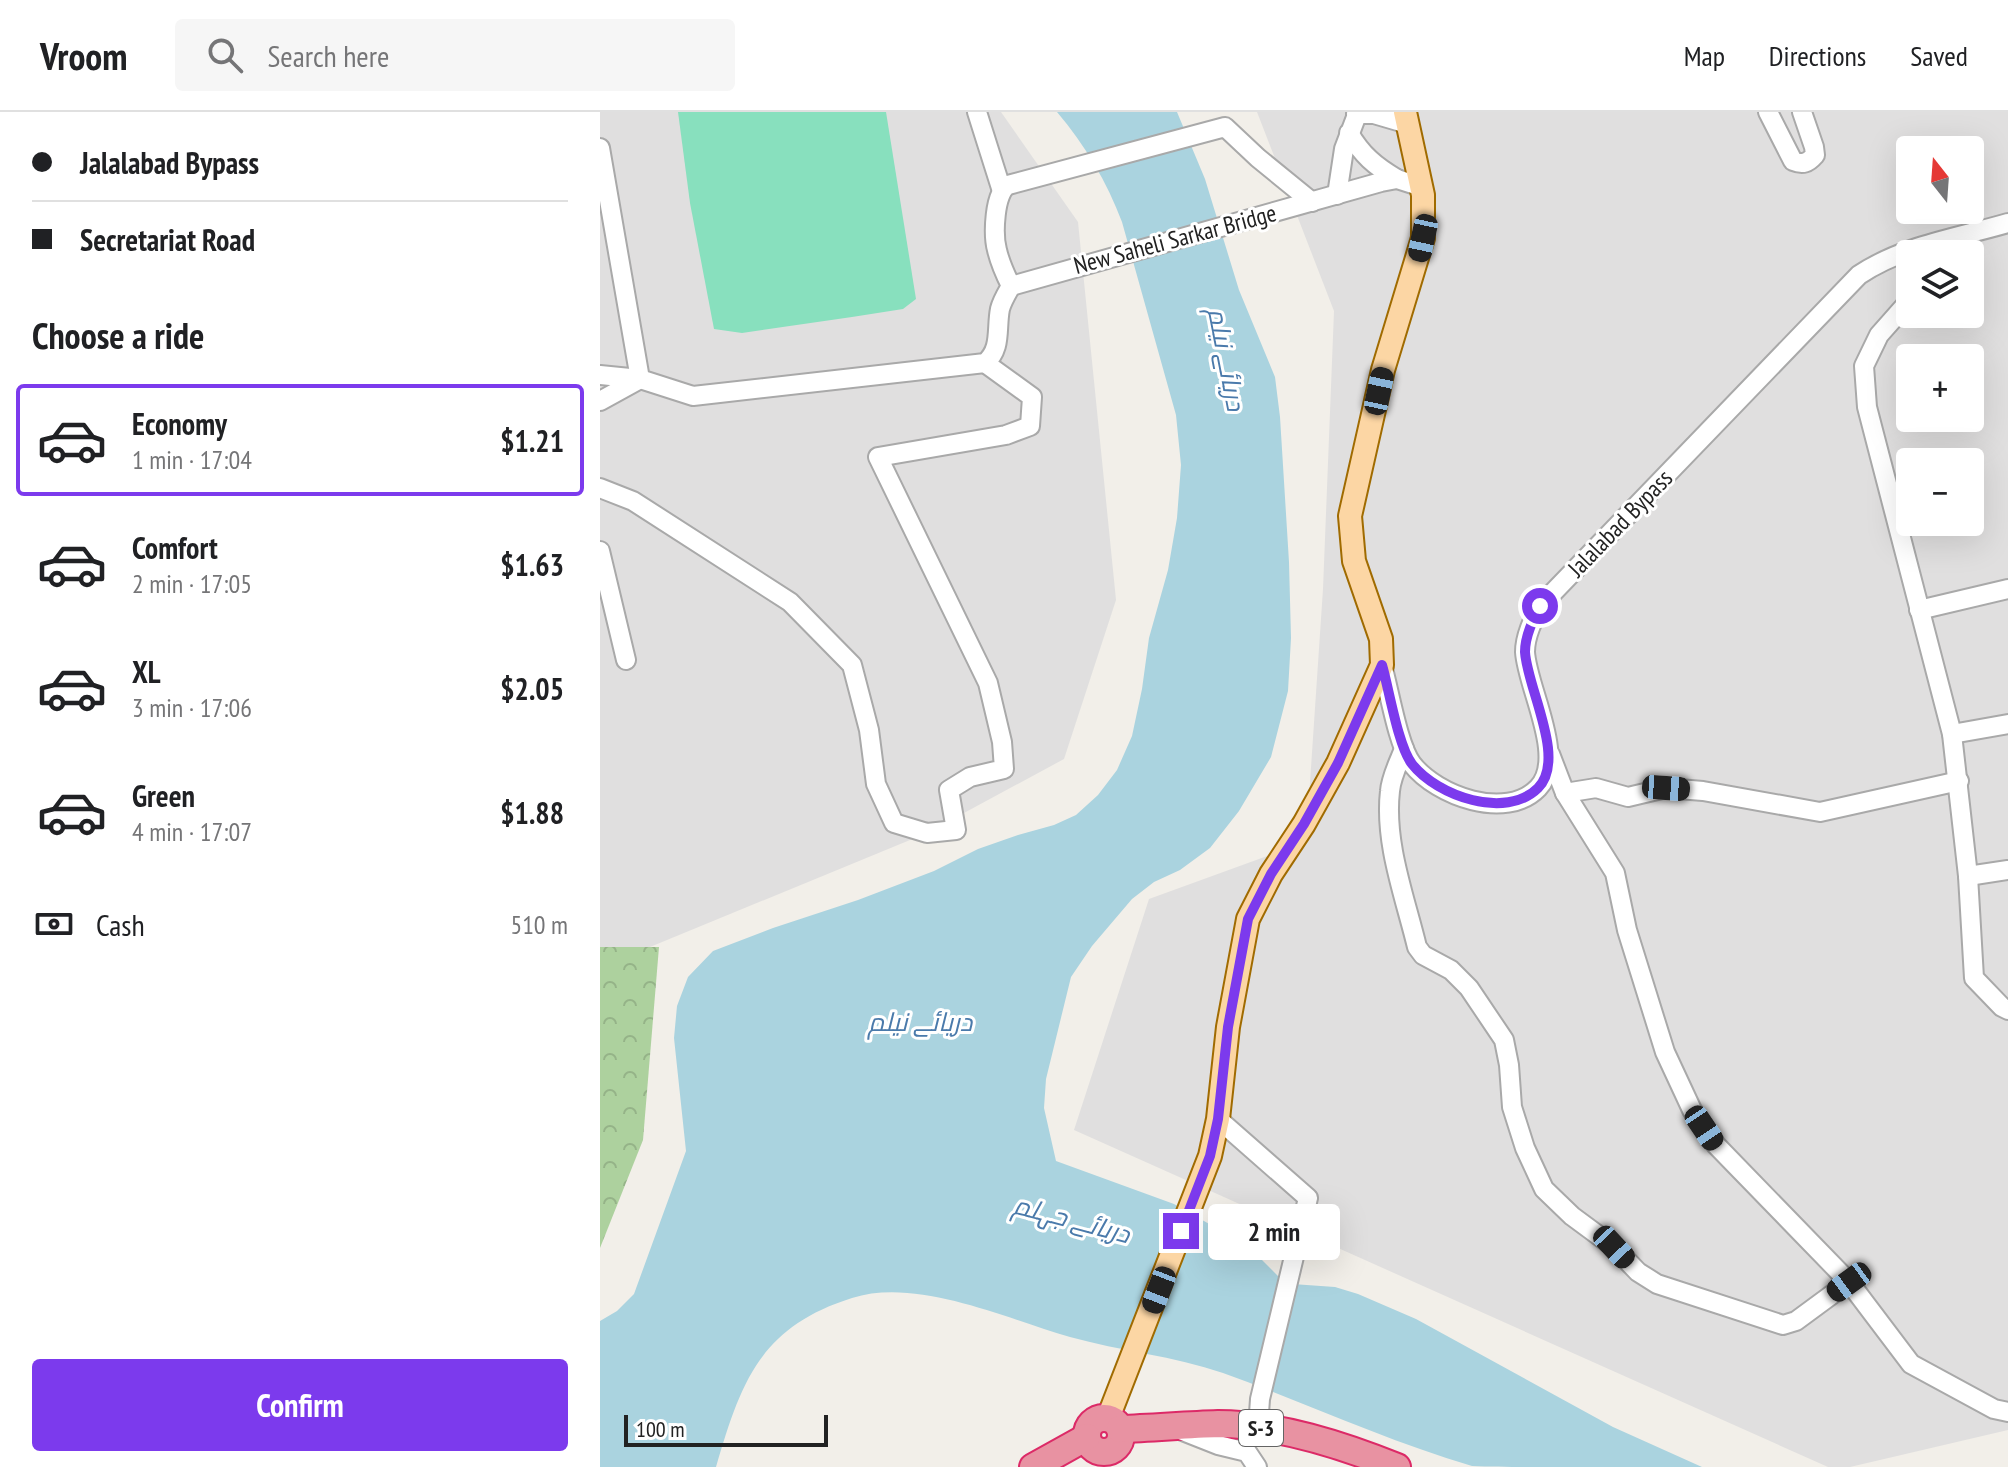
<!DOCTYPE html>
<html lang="en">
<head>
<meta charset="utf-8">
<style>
	:root { --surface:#fff; --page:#f6f6f6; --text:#202124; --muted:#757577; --line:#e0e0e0; --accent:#7c3aed }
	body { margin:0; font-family:"PT Sans Narrow",Cairo,sans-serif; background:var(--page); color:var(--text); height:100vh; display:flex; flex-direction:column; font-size:30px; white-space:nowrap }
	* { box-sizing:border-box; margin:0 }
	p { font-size:26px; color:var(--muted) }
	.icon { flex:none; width:44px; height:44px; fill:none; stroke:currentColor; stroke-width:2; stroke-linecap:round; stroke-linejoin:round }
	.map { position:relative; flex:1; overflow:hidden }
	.details { display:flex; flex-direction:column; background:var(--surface); width:600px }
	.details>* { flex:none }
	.hud { display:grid; align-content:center; height:176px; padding:0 32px; background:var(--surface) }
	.needle { width:52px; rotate:343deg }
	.tools { position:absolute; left:1296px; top:24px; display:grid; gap:16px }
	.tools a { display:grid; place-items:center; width:88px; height:88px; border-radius:8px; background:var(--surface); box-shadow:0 8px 32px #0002; font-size:40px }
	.scale { position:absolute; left:24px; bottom:20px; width:204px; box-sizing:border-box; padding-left:8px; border:4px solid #222; border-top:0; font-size:22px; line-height:28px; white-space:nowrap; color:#222; -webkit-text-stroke:6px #fff; paint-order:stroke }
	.end { position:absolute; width:36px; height:36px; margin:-18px; border:10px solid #7c3aed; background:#fff; box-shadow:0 0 0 4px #fff }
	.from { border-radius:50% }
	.bubble { position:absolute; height:56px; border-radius:8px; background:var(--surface); box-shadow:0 8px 32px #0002; font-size:26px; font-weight:800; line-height:56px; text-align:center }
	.car { position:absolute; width:24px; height:48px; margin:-24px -12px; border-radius:10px; box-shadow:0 0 6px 2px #0007; background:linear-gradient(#222 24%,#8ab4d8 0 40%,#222 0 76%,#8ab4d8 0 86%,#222 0) }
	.hud b { display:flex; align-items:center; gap:28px; height:76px; font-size:30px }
	.hud b+b { border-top:2px solid var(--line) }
	.hud i { width:20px; height:20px; background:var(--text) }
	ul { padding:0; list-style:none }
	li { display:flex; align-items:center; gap:24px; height:112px; margin:0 16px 12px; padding:0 16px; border:4px solid transparent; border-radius:8px }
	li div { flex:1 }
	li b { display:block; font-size:30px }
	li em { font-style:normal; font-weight:800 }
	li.on { border-color:var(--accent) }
	li>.icon { width:72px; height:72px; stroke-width:1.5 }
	h2 { padding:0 32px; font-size:36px; line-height:96px }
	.pay { display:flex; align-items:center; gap:20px; height:88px; padding:0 32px; font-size:30px }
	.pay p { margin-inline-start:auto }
	.action { display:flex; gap:16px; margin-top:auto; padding:16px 32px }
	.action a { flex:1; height:92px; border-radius:8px; background:var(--accent); color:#fff; font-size:32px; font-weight:800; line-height:92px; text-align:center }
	header { display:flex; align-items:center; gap:48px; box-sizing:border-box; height:112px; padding:0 40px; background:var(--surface); border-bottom:2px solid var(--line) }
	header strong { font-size:38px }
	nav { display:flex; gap:44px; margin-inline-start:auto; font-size:28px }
	.search { width:560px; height:72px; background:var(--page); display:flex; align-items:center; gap:20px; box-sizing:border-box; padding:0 28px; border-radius:8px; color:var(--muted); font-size:30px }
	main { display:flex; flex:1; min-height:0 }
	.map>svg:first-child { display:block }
</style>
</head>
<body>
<header>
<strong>Vroom</strong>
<div class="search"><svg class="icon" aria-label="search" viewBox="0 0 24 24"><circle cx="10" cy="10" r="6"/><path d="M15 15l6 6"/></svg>Search here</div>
<nav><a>Map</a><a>Directions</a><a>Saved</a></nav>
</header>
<main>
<section class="details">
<div class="hud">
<b><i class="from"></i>Jalalabad Bypass</b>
<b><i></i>Secretariat Road</b>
</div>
<h2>Choose a ride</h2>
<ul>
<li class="on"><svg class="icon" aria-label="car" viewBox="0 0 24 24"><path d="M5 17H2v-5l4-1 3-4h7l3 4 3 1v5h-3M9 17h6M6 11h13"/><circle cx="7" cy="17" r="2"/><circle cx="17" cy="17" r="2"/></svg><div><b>Economy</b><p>1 min · 17:04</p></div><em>$1.21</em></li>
<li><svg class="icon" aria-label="car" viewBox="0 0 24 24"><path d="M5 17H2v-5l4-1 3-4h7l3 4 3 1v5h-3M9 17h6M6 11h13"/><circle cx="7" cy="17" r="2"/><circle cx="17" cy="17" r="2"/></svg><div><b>Comfort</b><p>2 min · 17:05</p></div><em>$1.63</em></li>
<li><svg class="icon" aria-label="car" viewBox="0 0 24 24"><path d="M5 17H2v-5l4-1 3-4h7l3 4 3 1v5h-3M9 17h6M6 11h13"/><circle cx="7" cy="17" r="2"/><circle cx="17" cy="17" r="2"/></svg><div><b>XL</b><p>3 min · 17:06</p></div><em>$2.05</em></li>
<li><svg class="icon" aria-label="car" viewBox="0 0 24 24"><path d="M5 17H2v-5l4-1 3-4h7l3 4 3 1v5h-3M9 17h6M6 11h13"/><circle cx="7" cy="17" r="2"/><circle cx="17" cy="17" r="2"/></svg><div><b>Green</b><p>4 min · 17:07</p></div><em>$1.88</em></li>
</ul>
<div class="pay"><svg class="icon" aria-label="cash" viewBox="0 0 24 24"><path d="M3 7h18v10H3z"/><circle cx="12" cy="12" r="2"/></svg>Cash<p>510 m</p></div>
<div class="action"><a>Confirm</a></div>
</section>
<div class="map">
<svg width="1408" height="1355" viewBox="0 0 1408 1355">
	<defs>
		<pattern id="forest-crowns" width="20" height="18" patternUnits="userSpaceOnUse" patternTransform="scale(2)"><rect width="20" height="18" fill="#add19e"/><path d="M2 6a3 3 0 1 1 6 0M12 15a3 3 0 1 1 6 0" fill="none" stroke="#95b388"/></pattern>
	</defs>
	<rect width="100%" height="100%" fill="#f2efe9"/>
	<!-- residential -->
	<g fill="#e0dfdf" fill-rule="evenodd">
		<polygon points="0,0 401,0 478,110 516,488 464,647 327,721 50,835 0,835"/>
		<path d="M657 0H1408V1318L1250 1355H1228L474 1018 549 787 706 730 723 477 734 199ZM1310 38H1370V98H1310ZM1310 142H1370V202H1310ZM1310 246H1370V306H1310ZM1310 350H1370V410H1310Z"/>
	</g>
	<!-- forest -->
	<polygon fill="url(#forest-crowns)" points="0,835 59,835 43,1028 0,1136"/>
	<!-- pitch -->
	<polygon fill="#88e0be" points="78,0 286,0 316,187 303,197 252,205 142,221 114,217 90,91"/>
	<!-- water -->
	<path fill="#aad3df" d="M457 0H577L605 67 639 178 675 265 680 305 689 450 691 526 688 579 671 645 639 699 610 736 580 758 554 770 532 787 492 834 471 865 446 967 444 996 456 1049 574 1092 648 1134 679 1165 692 1172 735 1175 758 1182 816 1207 1013 1315 1102 1355C1048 1355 993 1355 939 1355 918 1355 892 1355 872 1354 787 1329 706 1291 623 1261 574 1244 520 1239 470 1225 407 1207 317 1165 252 1186 160 1215 141 1270 116 1355H0V1209L17 1199 34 1182 86 1039 74 926 77 894 88 865 113 839 173 816 258 788 334 759 378 737 418 723 454 713 476 703 498 683 517 658 532 624 542 577 549 526 568 458 577 406 581 353 576 303 522 110C507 70 485 33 457 0Z"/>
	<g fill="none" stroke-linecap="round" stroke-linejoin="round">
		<!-- minor casing -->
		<g stroke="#a9a9a9" stroke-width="22">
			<g id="minor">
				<polyline points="377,0 401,76"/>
				<path d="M1168 0 1193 49C1203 53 1208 51 1215 43L1214 35 1202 0"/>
				<polyline points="756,2 774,2 808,12"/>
				<path d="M749 21C762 43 775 54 797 67"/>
				<path d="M0 36 40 267 93 284 385 251C402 237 396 217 400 197 402 189 407 181 411 174 405 162 400 151 397 138 393 123 394 81 408 73L625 15 658 46 712 90"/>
				<polyline points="737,83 744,37 758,0"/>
				<polyline points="411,174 781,70 797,67 822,75"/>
				<polyline points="1310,188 1279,223 1264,254 1267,295 1352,622 1368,764 1374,866 1402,895 1408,898"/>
				<polyline points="0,263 40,267"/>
				<polyline points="0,289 40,267"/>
				<polyline points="0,376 33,389 190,490 252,553 269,618 276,672 294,711 327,721 356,718 349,678 370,665 404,657 402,630 388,571 278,345 406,323 430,314 432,285 385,251"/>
				<polyline points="0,439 26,548"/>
				<polyline points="1319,498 1408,477"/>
				<path d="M782 553C789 577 798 634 812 652 837 684 906 709 938 676 967 646 927 576 925 540 925 524 933 508 940 494L1259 163C1304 133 1357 126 1408 111"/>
				<polyline points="1352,622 1408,612"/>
				<path d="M804 637C799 650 791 665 790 679 784 731 805 785 817 835L823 843 851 858 869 876 904 928 909 953 912 995 925 1036 944 1077 972 1104 1014 1135 1038 1160 1057 1172 1183 1213 1196 1209 1249 1170"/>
				<polyline points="950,642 965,681 1015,761 1027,818 1065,940 1092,998 1116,1033 1249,1170 1311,1252 1394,1297 1408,1300"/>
				<polyline points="965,681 996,676 1028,685 1066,676 1103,679 1220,700 1359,669"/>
				<polyline points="1368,764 1408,758"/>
				<polyline points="618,1007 708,1086 660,1287 658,1316"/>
				<polyline points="580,1318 618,1333 647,1340 657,1355"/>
			</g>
		</g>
		<!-- major casing -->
		<g stroke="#a06b00" stroke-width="26">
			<polyline id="major" points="508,1306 610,1044 618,1007 628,915 648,807 671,762 704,712 738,651 782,553 781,527 754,449 750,404 783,258 823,126 823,83 805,0"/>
		</g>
		<!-- highway casing -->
		<g stroke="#dc2a67" stroke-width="30">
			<g id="highway">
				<circle cx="504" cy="1323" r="17"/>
				<path d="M520 1317C553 1316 585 1313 618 1312 678 1312 742 1333 797 1355"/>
				<polyline points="433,1355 487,1325"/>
			</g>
		</g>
		<!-- minor -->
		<use href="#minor" stroke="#fff" stroke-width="18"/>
		<!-- major -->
		<use href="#major" stroke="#fcd6a4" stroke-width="22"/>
		<!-- highway -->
		<use href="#highway" stroke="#e892a2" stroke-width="26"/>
	</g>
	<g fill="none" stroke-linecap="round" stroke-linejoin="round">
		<!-- route -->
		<path stroke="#7c3aed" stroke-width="10" d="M581 1119 610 1044 618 1007 628 915 648 807 671 762 704 712 738 651 782 553C789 577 798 634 812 652 837 684 906 708 938 676 967 647 927 576 925 540 925 524 933 508 940 494"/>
	</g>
	<g text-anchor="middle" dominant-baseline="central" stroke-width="6" stroke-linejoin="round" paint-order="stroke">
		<!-- shield labels -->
		<rect fill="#fff" stroke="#646464" stroke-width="2" x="639" y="1298" width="44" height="36" rx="6"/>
		<g font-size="22" font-weight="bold" fill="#222">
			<text x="661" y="1316">S-3</text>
		</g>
		<!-- street labels -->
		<g font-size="24" fill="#222" stroke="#fff">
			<text transform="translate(575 127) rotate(-15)">New Saheli Sarkar Bridge</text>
			<text transform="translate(1020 411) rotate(-46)">Jalalabad Bypass</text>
		</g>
		<!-- water labels -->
		<g font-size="26" font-style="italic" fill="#4a7aab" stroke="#fff">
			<text transform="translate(627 247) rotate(79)">دریائے نیلم</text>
			<text x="320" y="909">دریائے نیلم</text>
			<text transform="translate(472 1107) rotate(15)">دریائے جہلم</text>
		</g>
	</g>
</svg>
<div class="tools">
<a><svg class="needle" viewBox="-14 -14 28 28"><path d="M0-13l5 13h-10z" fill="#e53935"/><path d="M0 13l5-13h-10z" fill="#757577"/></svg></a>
<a><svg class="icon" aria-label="layers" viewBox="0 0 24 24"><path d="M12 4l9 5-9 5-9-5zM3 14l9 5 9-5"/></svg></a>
<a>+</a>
<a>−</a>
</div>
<div class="scale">100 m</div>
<i class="end from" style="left:940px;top:494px"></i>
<i class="end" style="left:581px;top:1119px"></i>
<div class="bubble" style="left:608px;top:1092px;width:132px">2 min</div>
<i class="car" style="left:823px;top:126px;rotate:192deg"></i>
<i class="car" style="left:779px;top:279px;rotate:12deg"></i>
<i class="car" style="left:1066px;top:676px;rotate:94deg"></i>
<i class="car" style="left:1104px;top:1016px;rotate:146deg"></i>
<i class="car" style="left:1014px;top:1135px;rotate:137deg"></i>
<i class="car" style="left:1249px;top:1170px;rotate:234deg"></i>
<i class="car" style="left:559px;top:1178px;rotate:201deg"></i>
</div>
</main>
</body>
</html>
